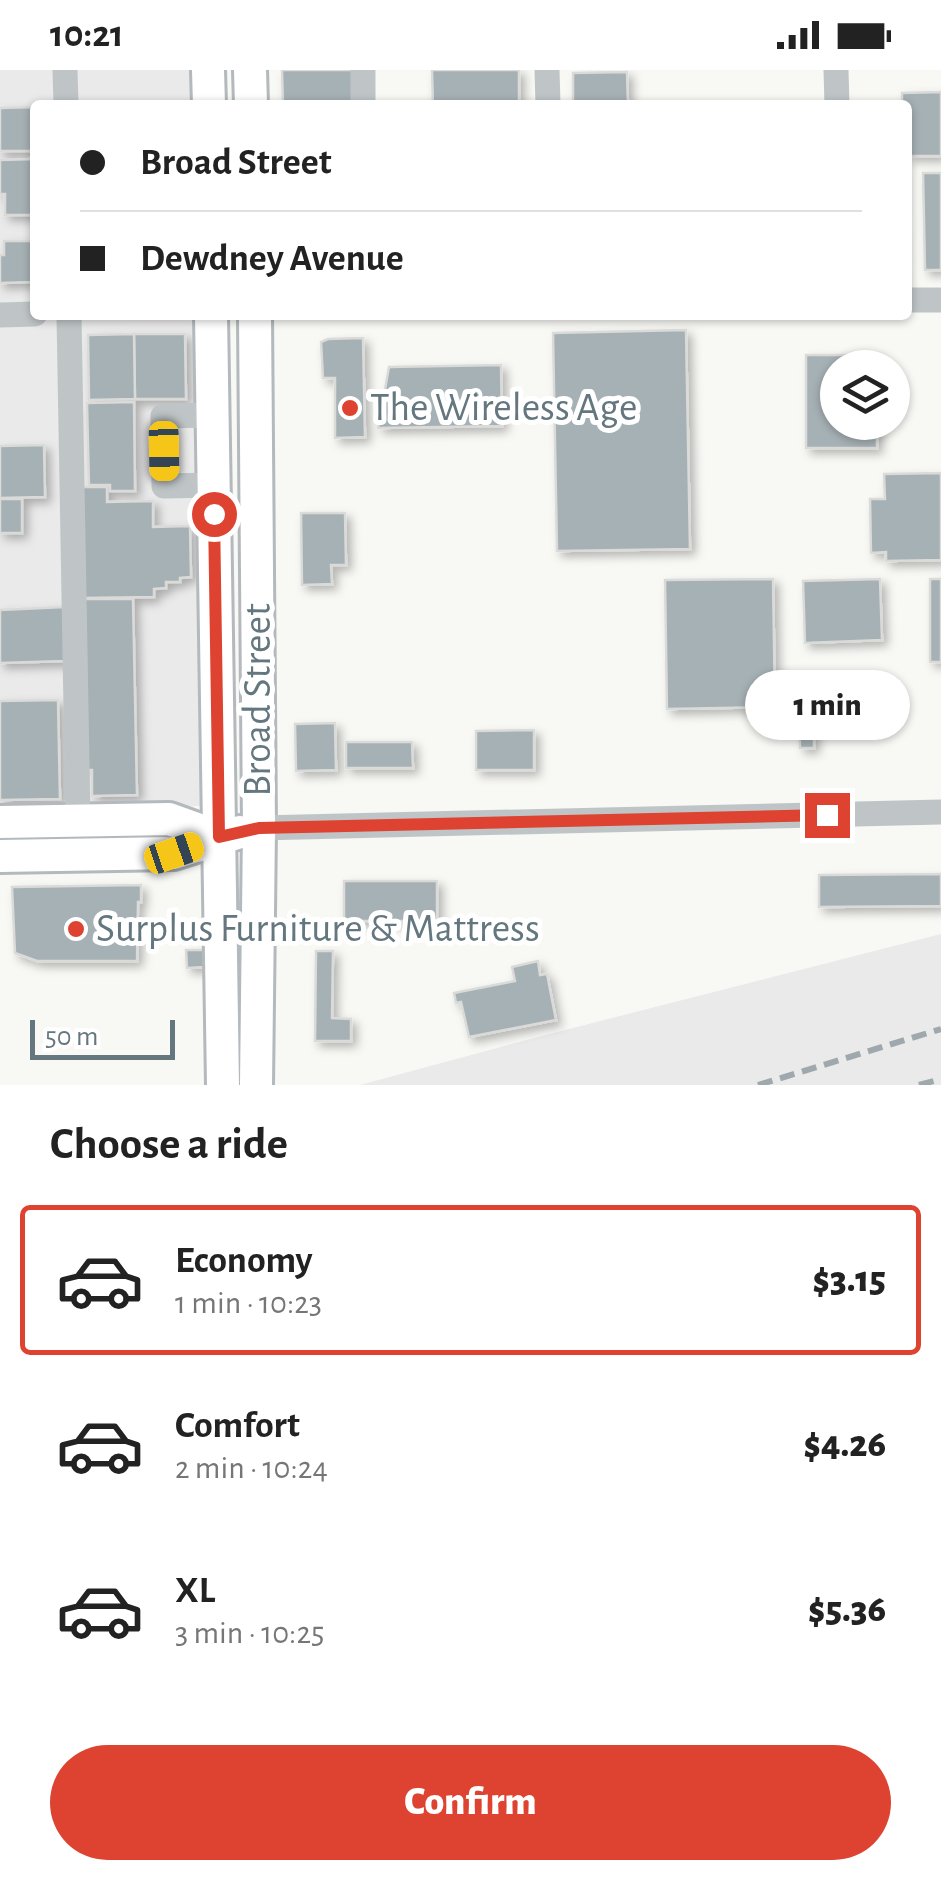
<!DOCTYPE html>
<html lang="en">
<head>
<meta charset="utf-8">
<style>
	:root { --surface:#fff; --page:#f6f6f6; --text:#222; --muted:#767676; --line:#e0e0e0; --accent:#dd4330 }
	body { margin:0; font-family:"Alegreya Sans",sans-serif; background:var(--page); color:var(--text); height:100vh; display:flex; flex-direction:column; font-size:38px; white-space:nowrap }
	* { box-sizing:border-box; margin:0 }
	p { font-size:32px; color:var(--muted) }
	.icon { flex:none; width:55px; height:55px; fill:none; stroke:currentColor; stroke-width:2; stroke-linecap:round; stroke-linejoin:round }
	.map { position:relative; height:1015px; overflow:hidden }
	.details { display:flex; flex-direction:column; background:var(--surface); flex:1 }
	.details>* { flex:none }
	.banner { position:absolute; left:30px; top:30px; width:882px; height:220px; border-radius:10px; box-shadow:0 2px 8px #0004; display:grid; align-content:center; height:220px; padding:0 50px; background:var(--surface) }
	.controls { position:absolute; left:820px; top:280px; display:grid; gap:20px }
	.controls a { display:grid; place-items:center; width:90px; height:90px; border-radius:50%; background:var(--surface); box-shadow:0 2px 8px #0004; font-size:50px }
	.scale { position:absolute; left:30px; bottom:25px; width:145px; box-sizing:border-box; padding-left:10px; border:5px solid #64777f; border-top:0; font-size:28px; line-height:35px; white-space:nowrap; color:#64777f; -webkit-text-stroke:8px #fff; paint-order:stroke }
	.end { position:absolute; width:45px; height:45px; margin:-22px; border:12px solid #dd4330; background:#fff; box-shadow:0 0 0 5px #fff }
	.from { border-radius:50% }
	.bubble { position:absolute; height:70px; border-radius:35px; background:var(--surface); box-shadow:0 2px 8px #0004; font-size:32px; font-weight:800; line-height:70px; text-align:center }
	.car { position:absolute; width:30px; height:60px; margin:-30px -15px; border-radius:12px; box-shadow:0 0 8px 2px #0007; background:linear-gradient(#f5c518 24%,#345 0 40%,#f5c518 0 76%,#345 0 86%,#f5c518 0) }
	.banner b { display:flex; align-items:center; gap:35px; height:95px; font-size:38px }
	.banner b+b { border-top:2px solid var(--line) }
	.banner i { width:25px; height:25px; background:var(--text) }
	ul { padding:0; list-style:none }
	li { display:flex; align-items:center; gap:30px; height:150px; margin:0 20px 15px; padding:0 30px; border:5px solid transparent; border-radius:10px }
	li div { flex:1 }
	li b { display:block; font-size:38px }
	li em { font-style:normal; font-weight:800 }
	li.selected { border-color:var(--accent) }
	li>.icon { width:90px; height:90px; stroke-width:1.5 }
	h2 { padding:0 50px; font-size:45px; line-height:120px }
	.primary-button { display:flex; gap:20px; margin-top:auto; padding:20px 50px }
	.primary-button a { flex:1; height:115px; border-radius:60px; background:var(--accent); color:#fff; font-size:40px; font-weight:800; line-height:115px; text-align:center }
	.status { display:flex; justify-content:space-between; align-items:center; height:70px; padding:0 50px; background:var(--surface); direction:ltr }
	.status svg { height:28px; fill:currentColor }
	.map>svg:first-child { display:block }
</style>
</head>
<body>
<div class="status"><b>10:21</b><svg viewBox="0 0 49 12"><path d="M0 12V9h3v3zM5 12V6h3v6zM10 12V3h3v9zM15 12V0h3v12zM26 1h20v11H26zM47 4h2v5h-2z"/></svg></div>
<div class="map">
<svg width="941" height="1015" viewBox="0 0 941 1015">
	<defs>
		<filter id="shadow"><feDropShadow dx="5" dy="5" stdDeviation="5" flood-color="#0004"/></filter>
	</defs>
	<rect width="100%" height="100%" fill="#f8f8f5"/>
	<!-- built -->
	<g fill="#e9eae9">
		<polygon points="0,0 191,0 192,35 35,35 35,245 196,245 209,736 83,739 0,748"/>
		<polygon points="941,864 941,1015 360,1015 530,969"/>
	</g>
	<!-- building -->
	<g fill="#a6b1b5" stroke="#dadad8" stroke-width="2.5" filter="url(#shadow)">
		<polygon points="282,0 354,0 354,35 283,35"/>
		<polygon points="432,0 519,0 519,35 433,35"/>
		<polygon points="627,2 628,35 573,35 573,3"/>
		<polygon points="941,22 941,86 908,86 908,35 902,35 902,23"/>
		<polygon points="35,37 35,81 0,81 0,38"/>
		<polygon points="35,89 35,145 5,145 5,124 0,124 0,90"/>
		<polygon points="923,103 941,103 941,200 925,200"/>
		<polygon points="4,171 35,171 35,212 0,213 0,185 4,185"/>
		<polygon points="686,260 690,479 557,481 553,263"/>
		<polygon points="134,264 185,264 186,329 135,329"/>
		<polygon points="134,264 135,329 89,330 88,265"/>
		<polygon points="363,268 365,367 335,368 335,308 323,308 321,272 328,269"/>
		<polygon points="806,285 877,285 877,298 838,298 838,352 877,352 877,378 806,378"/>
		<polygon points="501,295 502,356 378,358 389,297"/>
		<polygon points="134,332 135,421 110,421 110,415 89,415 87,333"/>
		<polygon points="44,375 45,427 0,428 0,376"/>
		<polygon points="941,403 941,490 886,491 886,482 871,483 870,429 885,429 884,404"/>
		<polygon points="82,417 107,417 107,432 153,431 153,457 190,456 191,507 180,508 180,512 166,512 166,518 154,519 154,527 83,528"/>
		<rect x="0" y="429" width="22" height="34"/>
		<polygon points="301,443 345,443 346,495 331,495 332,514 302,515"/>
		<polygon points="773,509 775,637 667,639 665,510"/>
		<polygon points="880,509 882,570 805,573 803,511"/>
		<rect x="930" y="509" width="11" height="83"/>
		<polygon points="80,529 133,529 137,725 92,726 92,700 87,700"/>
		<polygon points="65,537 65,591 0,593 0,540"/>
		<polygon points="58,630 60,729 0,730 0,631"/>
		<polygon points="799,642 814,642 814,678 800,678"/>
		<polygon points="335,653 336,700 296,701 295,654"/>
		<polygon points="534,660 534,700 476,700 476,661"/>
		<polygon points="346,672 412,672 413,698 346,698"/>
		<polygon points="941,804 941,836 819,837 819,805"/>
		<rect x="344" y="811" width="93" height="40"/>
		<polygon points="141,815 141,832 138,832 137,891 37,891 15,883 12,817"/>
		<polygon points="186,880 204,880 205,897 187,898"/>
		<polygon points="316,881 333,881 332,948 351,949 351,971 315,971"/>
		<polygon points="538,891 540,905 547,904 556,950 469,967 461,932 456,933 454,923 515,911 512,897"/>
	</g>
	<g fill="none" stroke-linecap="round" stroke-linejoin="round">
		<!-- major casing -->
		<g stroke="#b3b9bc" stroke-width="38">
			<g id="major">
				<polyline points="208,0 209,35"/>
				<polyline points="250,0 251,35"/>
				<polyline points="211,245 223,1015"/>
				<polyline points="255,245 259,758 256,1015"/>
				<polyline points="0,752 169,749 219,767"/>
				<polyline points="0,786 174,783 240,762"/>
			</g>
		</g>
		<!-- minor -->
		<g stroke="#bfc5c7" stroke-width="25">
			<polyline points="65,0 66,35"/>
			<polyline points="363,0 363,35"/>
			<polyline points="547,0 548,35"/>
			<polyline points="836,0 837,35"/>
			<polyline points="908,230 941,230"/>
			<polyline points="0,245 35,244"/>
			<polyline points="69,245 78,751"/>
			<polyline points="213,345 163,346 164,416 214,415"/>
			<polyline points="259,758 941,742"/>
		</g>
		<!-- major -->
		<use href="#major" stroke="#fff" stroke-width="32"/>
		<!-- rail -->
		<g stroke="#9fa8ac" stroke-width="6" stroke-dasharray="15 8" stroke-linecap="butt">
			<polyline points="758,1015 941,959"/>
			<polyline points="919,1015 941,1009"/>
		</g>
	</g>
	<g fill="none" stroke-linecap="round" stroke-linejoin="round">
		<!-- route -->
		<polyline stroke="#dd4330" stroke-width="12" points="214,444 219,767 259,758 827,745"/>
	</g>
	<!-- markers -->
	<g fill="#dd4330" stroke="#fff" stroke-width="4">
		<circle cx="350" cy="338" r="10"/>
		<circle cx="76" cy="859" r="10"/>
	</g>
	<g text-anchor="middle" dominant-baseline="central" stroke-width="10" stroke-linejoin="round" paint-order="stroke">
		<!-- poi labels -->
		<g font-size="40" fill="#64777f" stroke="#fff" text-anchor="start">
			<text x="370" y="338">The Wireless Age</text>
			<text x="96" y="859">Surplus Furniture &amp; Mattress</text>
		</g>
		<!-- street labels -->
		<g font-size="40" fill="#64777f" stroke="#fff">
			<text transform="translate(258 630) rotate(-90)">Broad Street</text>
		</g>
	</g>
</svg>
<div class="controls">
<a><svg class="icon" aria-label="layers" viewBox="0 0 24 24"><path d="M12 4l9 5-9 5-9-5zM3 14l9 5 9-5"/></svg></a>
</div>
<div class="scale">50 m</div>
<i class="end from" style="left:214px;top:444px"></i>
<i class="end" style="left:827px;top:745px"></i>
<div class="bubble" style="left:745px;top:600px;width:165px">1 min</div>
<i class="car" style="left:164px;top:381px;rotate:179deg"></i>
<i class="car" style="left:174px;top:783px;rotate:71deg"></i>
<div class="banner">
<b><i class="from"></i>Broad Street</b>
<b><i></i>Dewdney Avenue</b>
</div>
</div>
<section class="details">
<h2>Choose a ride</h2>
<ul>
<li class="selected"><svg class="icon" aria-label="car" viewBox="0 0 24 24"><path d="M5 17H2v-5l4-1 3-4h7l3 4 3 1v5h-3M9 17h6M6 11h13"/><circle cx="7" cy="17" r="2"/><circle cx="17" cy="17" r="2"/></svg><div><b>Economy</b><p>1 min · 10:23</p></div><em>$3.15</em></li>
<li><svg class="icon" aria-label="car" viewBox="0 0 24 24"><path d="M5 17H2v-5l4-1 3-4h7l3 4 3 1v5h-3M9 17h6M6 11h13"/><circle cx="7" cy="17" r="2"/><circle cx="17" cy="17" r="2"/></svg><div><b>Comfort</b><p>2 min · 10:24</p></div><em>$4.26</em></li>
<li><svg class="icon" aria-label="car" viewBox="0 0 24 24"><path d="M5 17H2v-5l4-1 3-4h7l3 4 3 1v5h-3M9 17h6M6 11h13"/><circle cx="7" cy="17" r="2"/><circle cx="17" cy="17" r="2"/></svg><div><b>XL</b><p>3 min · 10:25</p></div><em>$5.36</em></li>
</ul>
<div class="primary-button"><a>Confirm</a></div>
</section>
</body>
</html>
